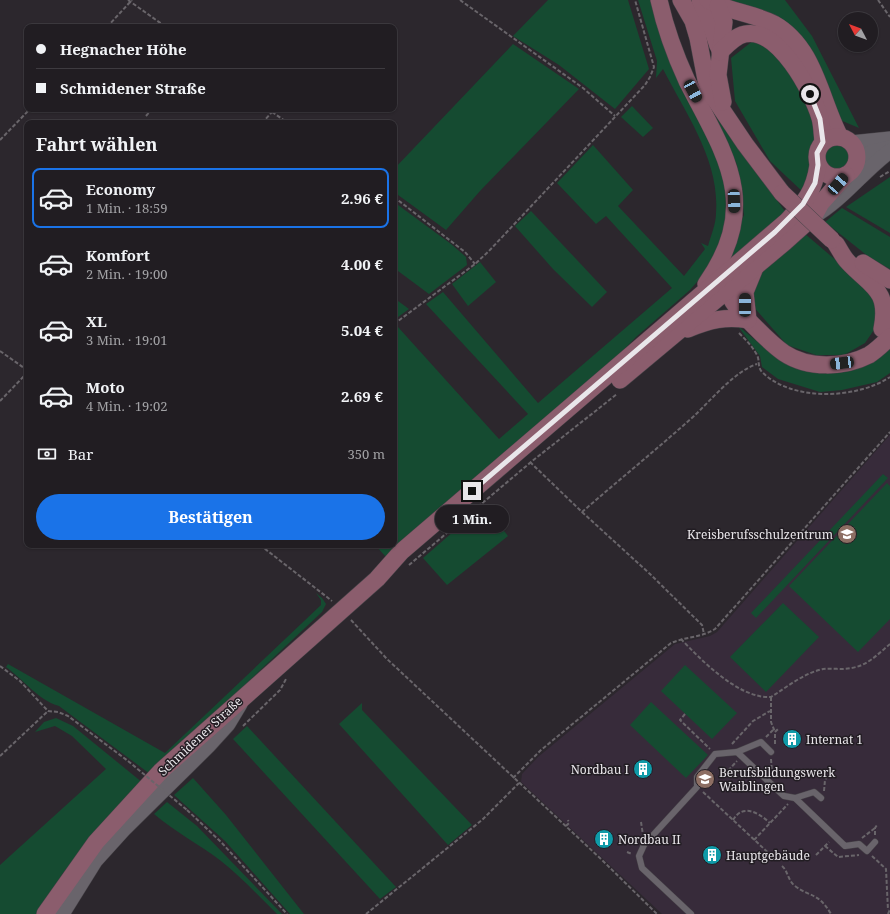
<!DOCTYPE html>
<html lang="de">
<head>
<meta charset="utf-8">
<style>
	:root { --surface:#211d22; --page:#2d2a2f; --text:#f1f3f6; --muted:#a2a2a5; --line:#3e3b40; --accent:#1a73e8 }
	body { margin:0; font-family:"Noto Serif",serif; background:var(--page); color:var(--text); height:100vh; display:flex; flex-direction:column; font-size:15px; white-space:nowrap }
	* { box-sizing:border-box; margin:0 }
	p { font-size:13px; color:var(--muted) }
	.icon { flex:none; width:22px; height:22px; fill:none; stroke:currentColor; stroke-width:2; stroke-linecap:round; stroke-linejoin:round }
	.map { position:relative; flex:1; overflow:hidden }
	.sheet { position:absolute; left:24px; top:120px; width:373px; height:428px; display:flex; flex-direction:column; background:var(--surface); border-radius:8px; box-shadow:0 1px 3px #0004,0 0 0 1px var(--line) }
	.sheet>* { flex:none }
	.hud { position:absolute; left:24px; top:24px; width:373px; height:88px; border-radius:8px; box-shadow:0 1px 3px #0004,0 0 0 1px var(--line); display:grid; align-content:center; height:88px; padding:0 12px; background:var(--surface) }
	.needle { width:26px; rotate:311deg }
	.fabs { position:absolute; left:838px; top:12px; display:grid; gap:8px }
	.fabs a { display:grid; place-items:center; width:40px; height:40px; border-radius:50%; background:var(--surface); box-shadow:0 1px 3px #0004,0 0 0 1px var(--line); font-size:20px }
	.end { position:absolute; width:18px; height:18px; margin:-9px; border:5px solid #e9e6ea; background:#111; box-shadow:0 0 0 2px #111 }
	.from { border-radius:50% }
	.bubble { position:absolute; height:28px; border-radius:14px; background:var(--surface); box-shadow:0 1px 3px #0004,0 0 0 1px var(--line); font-size:13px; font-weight:700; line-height:28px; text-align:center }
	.car { position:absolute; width:12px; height:24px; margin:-12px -6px; border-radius:5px; box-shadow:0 0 3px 1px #0007; background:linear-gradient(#222 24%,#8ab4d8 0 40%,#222 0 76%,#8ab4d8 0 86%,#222 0) }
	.hud b { display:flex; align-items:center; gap:14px; height:38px; font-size:15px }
	.hud b+b { border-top:1px solid var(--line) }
	.hud i { width:10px; height:10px; background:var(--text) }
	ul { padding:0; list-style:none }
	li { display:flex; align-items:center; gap:12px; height:60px; margin:0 8px 6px; padding:0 4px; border:2px solid transparent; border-radius:8px }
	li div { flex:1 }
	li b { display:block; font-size:15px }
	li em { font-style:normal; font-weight:700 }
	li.active { border-color:var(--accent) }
	li>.icon { width:36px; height:36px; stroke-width:1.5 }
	h2 { padding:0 12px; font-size:18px; line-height:48px }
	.pay { display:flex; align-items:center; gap:10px; height:44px; padding:0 12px; font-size:15px }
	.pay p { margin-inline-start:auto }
	.primary-button { display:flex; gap:8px; margin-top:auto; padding:8px 12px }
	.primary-button a { flex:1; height:46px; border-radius:24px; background:var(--accent); color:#fff; font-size:16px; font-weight:700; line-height:46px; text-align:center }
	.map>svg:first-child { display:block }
</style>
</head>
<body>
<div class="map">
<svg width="890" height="914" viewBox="0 0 890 914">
	<rect width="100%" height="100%" fill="#2c272d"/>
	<!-- education -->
	<polygon fill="#372b3a" points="890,435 890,914 662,914 521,782 522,774 538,757 675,644 710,636 717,632"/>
	<!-- green -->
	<g fill="#154b31">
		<polygon points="548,0 628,0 649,69 615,109 559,65 513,36"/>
		<path d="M638 0H654L726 175 728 220 709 268 690 290 636 337 595 379 386 557 375 545H394V330L398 327 499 439 528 414 426 304 443 292 538 403 672 288 606 216 596 224 557 183 593 145 633 190 618 206 684 276 705 249 701 243 708 246C711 235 716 224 716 213 720 161 686 114 663 69L656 78 657 61Z"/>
		<polygon points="721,0 785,0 812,36 859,128 840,120 809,51"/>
		<polygon points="754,40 761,41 787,65 816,122 817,138 810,151 812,173 804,193 770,161 735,101 731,58"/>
		<polygon points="513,44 579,89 480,191 446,230 394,192 394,169"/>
		<polygon points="632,106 653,128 643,137 621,117"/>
		<polygon points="715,116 787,214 721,271 744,215 737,165"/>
		<circle cx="836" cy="158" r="13"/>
		<polygon points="890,177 890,233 846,207"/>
		<polygon points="394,202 451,244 466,257 467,265 429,294 394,268"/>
		<polygon points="842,208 890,237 890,269 869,257 825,222"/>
		<polygon points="531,211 607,292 592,307 553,269 515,226"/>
		<polygon points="804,233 872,291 879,305 878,324 865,343 844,355 816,355 787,345 752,305 752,288 763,271"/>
		<polygon points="480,262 496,282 468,306 452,284"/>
		<polygon points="394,298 409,309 394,320"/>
		<polygon points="737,325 766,349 846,371 890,345 890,373 877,382 842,390 820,392 778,379 762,367 760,356"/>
		<polygon points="883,474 888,478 756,618 751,613"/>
		<polygon points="887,483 890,486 890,619 858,652 789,586"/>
		<polygon points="484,505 508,536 447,585 423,558"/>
		<path d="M316 593 322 598 326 604 322 612 150 774 59 706C38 700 24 680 6 667L8 664 165 753 321 605V600Z"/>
		<polygon points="783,603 819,637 766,692 730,657"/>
		<polygon points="685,665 737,713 712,739 661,691"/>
		<polygon points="651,702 708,755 686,778 630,725"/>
		<polygon points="362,703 362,710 472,825 448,845 339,724"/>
		<polygon points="56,718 73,726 143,783 108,820 63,873 36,914 0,914 0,865 106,769 72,736 55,726 35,732 44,722"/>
		<polygon points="247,726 396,887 380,899 233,739"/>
		<polygon points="193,778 226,815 304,914 290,914 225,841 174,795"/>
		<path d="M167 802 197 826 282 914H277C259 896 241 877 221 861 199 844 175 832 154 814Z"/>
	</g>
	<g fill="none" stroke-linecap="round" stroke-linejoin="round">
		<!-- service casing -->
		<g stroke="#474348" stroke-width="7">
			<g id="service">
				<polyline points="737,752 761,742 771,752"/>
				<polyline points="795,798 814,792 821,798"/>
				<polyline points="691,914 642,868 639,856 644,845 697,787 697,777 715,754 737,752 784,796 795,798 845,846 859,844 867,851 875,842"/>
			</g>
		</g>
		<!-- tertiary casing -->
		<g stroke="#474348" stroke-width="16">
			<g id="tertiary">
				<polyline points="851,143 890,139"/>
				<polyline points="856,161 872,152 889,148"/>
				<path d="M814 216C843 199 863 171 890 151"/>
				<polyline points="62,914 95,861 124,829 208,746 228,724 240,704"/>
			</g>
		</g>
		<!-- secondary casing -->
		<g stroke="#474348" stroke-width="18">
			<g id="secondary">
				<path d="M659 0C665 27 675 55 687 81 725 155 762 204 706 284"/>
				<polyline points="681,0 693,21 698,38 706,80 712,95 745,144 782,193"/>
				<polyline points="700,0 709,19 718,46"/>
				<path d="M708 0C729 12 753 13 774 24 815 47 820 99 840 137"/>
				<polyline points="718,6 724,22 718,75 723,102"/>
				<path d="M720 52C727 45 735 36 745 34 778 27 812 91 820 118 822 125 822 134 823 142"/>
				<circle cx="837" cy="157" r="20"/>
				<path d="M836 244C840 250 843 257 848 262 870 286 890 289 882 329"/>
				<polyline points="863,263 890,280"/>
				<path d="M727 281C727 299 738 309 750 322 761 333 771 344 784 353 808 369 844 368 869 355 877 350 884 343 890 337"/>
				<polyline points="748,320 745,292 754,270"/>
				<path d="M688 329C709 320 726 316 748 320"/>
				<polyline points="620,380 785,242 814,216 821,203 846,175"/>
				<path d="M45 914 96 842 161 771 377 579 401 552 787 221C805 202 814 192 818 165"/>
			</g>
		</g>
		<!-- path -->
		<g stroke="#69656a" stroke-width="2" stroke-dasharray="4 2" stroke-linecap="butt">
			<polyline points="128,0 166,27"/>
			<polyline points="460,0 583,88 615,116"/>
			<polyline points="878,0 890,17"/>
			<polyline points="107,27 132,0"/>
			<polyline points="272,112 288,123"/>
			<polyline points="146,116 152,109"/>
			<polyline points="262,123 272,112 271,109"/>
			<polyline points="0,140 30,109"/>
			<polyline points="880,177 890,171"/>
			<polyline points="394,197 465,252 475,264"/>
			<polyline points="394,324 475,264 489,251 645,85 650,77 654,67 635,0"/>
			<path d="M739 333C746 340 752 346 757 355 760 361 757 366 762 372 792 402 857 399 890 377"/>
			<polyline points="0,351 27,370"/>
			<polyline points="0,401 27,373"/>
			<path d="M530 462 582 512C619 480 657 449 694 416 711 400 735 371 757 364"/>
			<polyline points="582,512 650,574 702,625 704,634"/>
			<polyline points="260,545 332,601"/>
			<polyline points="409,565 531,462 617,394"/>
			<polyline points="351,620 387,659 602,860 657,914"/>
			<path d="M681 639C701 660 739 699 771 697 787 687 804 673 823 669 832 668 842 670 851 668 867 666 878 654 890 644"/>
			<polyline points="0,666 20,681 48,711 58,712 68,716 128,761"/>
			<polyline points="771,697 771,722 775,732"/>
			<polyline points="685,714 680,720 710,749"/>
			<polyline points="243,726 280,690 286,679"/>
			<polyline points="766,737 774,729"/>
			<polyline points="732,744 753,721 770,711"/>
			<polyline points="775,744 775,732 778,729"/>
			<polyline points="0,756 48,711"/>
			<polyline points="771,759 772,773"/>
			<polyline points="724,775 737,761"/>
			<path d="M513 778 541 750 671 643C685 637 703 637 715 629L890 432"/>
			<polyline points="824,791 825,780 827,777"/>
			<polyline points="703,792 776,860"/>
			<polyline points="187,810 221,842 287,914"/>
			<path d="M733 820C743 803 759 813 770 823"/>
			<polyline points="641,822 643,835"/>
			<polyline points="566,826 569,823 568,820"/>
			<polyline points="875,835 875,828 877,825"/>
			<polyline points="862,838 875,828"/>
			<polyline points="754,840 788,804"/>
			<polyline points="825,846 838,857 859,855"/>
			<polyline points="627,852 632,854"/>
			<polyline points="816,855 829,842"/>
			<polyline points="872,856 886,869 888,910"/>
			<path d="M782 866C788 871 788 881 795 886 811 898 818 892 831 914"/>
			<polyline points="366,914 482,820 519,783"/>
			<polyline points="888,914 890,909"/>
		</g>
		<!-- service -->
		<use href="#service" stroke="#69646b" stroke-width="6"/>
		<!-- tertiary -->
		<use href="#tertiary" stroke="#69646b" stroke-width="15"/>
		<!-- secondary -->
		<use href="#secondary" stroke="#8b5d6d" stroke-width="17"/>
		<!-- secondary-bridge casing -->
		<g stroke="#474348" stroke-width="18" stroke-linecap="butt">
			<polyline id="secondary-bridge" points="782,193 832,240"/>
		</g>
		<!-- path-bridge -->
		<polyline stroke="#69656a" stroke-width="2" stroke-dasharray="4 2" stroke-linecap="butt" points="128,761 187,810"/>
		<!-- secondary-bridge -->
		<use href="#secondary-bridge" stroke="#8b5d6d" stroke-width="17"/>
	</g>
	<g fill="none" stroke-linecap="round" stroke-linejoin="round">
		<!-- route -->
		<polyline stroke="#e9e6ea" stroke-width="5" points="472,491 775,232 803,204 815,183 818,165 817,153 823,142 820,119 810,94"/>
	</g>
	<!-- icons -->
	<defs>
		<g id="school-disc" transform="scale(1)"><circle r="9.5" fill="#8d6e63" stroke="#221d23"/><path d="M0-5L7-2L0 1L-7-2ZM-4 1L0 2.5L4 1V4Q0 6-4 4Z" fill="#fff"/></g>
		<g id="building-disc" transform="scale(1)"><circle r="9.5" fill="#0f9aa8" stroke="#221d23"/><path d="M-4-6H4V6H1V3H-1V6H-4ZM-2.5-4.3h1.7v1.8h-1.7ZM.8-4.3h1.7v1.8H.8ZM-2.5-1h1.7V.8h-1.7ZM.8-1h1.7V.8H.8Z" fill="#fff"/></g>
	</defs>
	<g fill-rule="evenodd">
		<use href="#school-disc" x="847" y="534"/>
		<use href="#building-disc" x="792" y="739"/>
		<use href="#building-disc" x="643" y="769"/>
		<use href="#school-disc" x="705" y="779"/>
		<use href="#building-disc" x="604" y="839"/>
		<use href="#building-disc" x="712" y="855"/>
	</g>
	<g text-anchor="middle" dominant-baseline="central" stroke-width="3" stroke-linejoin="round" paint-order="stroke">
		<!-- poi labels -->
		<g font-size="12" fill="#e9e6ea" stroke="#221d23" text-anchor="start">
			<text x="833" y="534" text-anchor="end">Kreisberufsschulzentrum</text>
			<text x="806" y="739">Internat 1</text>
			<text x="629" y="769" text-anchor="end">Nordbau I</text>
			<text x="719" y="772">Berufsbildungswerk<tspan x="719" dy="14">Waiblingen</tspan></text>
			<text x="618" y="839">Nordbau II</text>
			<text x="726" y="855">Hauptgebäude</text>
		</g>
		<!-- street labels -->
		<g font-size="12" fill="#e9e6ea" stroke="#221d23">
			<text transform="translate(200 736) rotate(-43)">Schmidener Straße</text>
		</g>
	</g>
</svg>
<div class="fabs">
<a><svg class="needle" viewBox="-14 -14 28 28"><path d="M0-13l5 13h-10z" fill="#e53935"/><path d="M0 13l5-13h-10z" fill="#a2a2a5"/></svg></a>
</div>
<i class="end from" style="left:810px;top:94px"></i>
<i class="end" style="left:472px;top:491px"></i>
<div class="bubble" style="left:435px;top:505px;width:74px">1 Min.</div>
<i class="car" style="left:693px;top:91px;rotate:152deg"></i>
<i class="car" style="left:838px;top:184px;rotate:41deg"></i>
<i class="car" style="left:734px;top:201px;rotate:178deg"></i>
<i class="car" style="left:745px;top:305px;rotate:0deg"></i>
<i class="car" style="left:842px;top:363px;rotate:263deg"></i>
<div class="hud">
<b><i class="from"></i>Hegnacher Höhe</b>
<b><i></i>Schmidener Straße</b>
</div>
<section class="sheet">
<h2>Fahrt wählen</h2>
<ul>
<li class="active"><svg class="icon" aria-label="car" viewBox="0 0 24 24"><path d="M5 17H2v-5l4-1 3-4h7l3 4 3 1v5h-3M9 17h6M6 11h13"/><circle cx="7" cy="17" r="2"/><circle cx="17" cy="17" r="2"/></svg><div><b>Economy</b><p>1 Min. · 18:59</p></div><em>2.96 €</em></li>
<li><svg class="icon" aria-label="car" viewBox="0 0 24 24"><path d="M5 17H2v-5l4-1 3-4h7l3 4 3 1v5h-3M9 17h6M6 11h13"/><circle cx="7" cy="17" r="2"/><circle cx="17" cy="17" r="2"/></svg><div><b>Komfort</b><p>2 Min. · 19:00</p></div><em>4.00 €</em></li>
<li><svg class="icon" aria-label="car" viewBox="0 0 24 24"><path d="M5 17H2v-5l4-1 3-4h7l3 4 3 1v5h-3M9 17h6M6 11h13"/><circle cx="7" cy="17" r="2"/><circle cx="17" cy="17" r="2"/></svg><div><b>XL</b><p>3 Min. · 19:01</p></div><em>5.04 €</em></li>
<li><svg class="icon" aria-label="car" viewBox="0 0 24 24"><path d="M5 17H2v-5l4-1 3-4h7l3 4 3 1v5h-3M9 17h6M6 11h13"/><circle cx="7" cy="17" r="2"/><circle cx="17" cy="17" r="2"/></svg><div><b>Moto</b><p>4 Min. · 19:02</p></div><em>2.69 €</em></li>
</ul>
<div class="pay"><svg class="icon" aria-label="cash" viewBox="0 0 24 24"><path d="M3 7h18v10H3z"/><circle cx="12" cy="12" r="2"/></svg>Bar<p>350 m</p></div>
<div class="primary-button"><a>Bestätigen</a></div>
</section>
</div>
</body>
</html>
